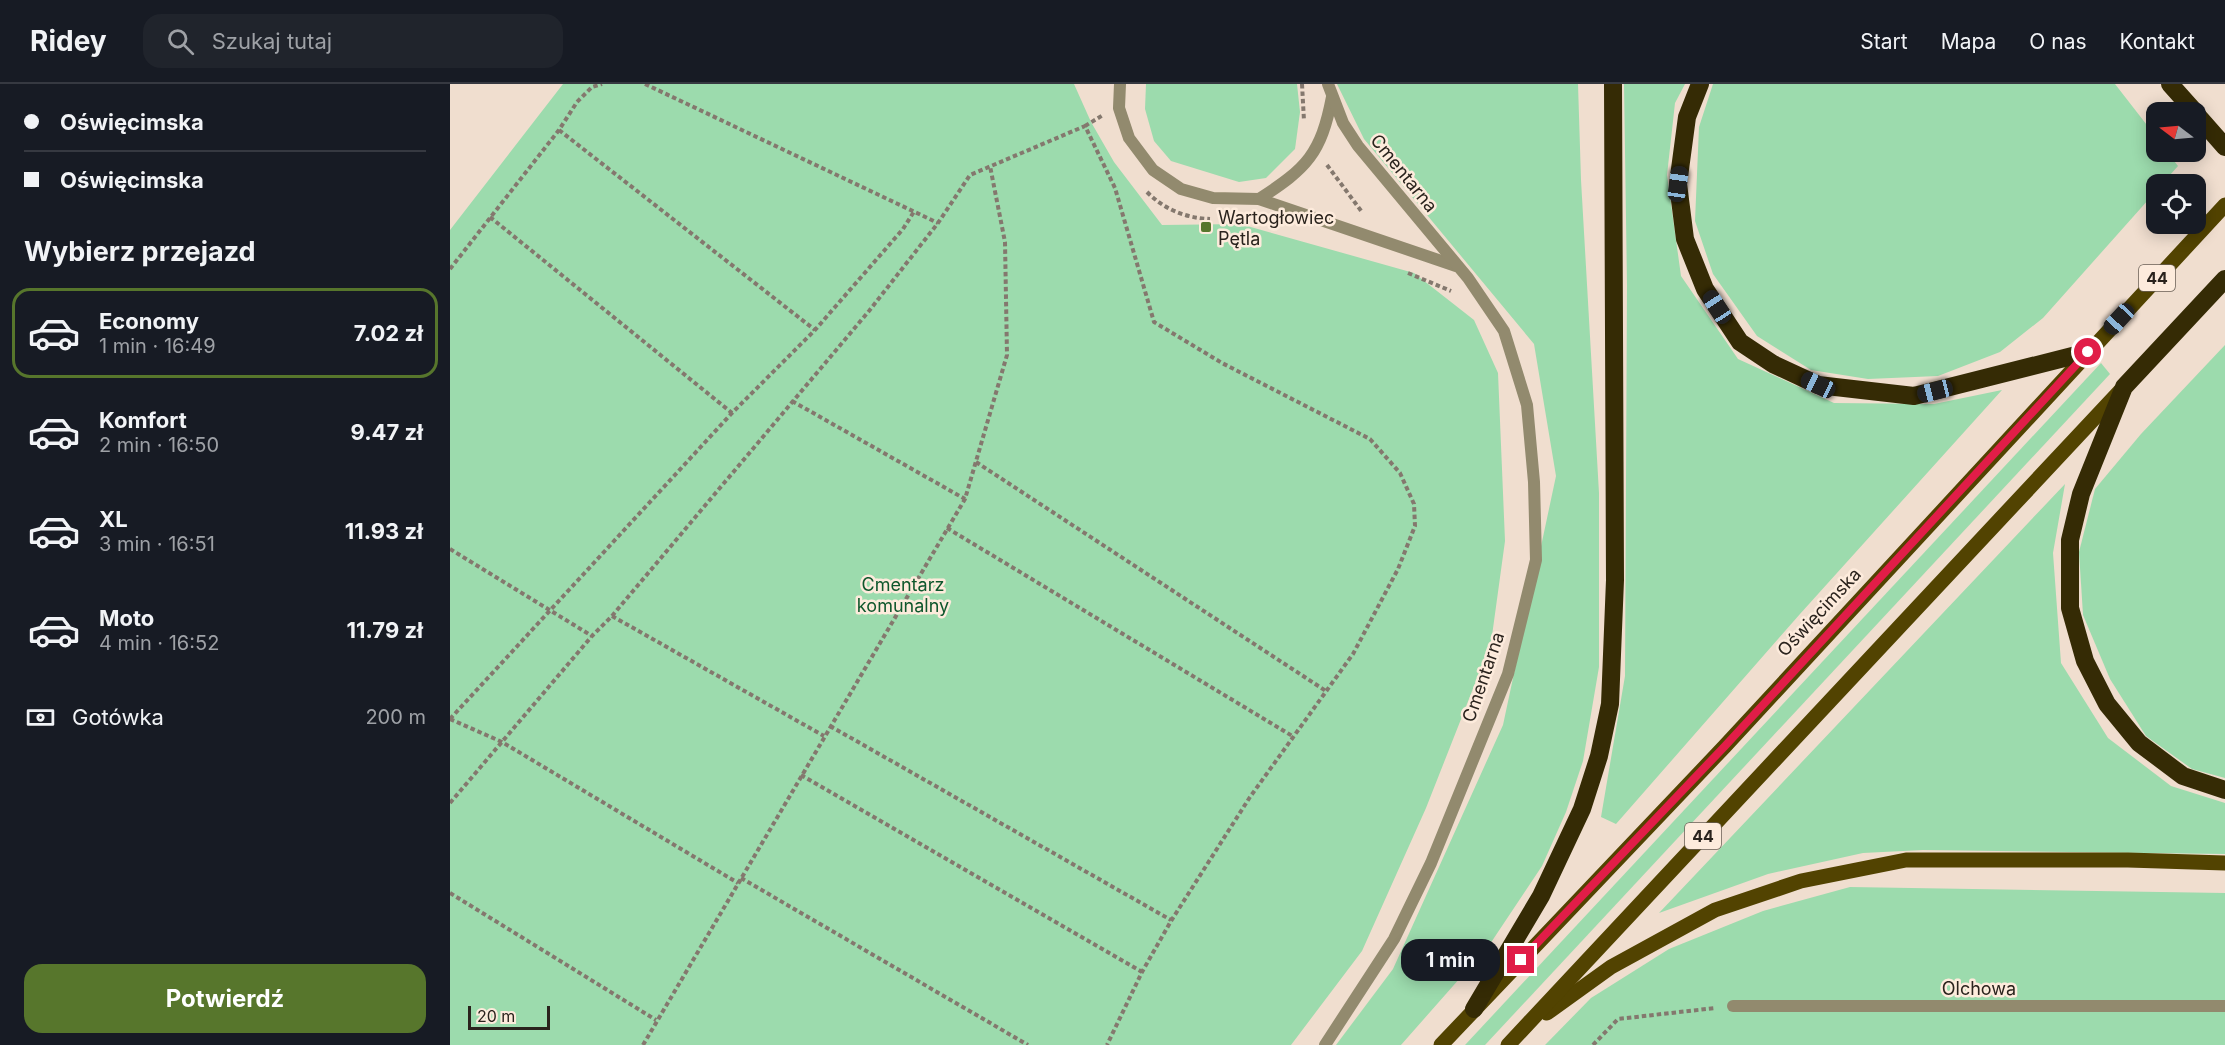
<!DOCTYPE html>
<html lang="pl">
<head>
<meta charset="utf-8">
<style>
	:root { --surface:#171b24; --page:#20242c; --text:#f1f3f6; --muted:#9ea1a6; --line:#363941; --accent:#57762c }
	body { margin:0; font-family:Inter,sans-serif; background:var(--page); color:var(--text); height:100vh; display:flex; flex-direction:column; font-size:22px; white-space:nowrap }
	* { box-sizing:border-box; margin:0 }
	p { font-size:20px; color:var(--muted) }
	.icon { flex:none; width:33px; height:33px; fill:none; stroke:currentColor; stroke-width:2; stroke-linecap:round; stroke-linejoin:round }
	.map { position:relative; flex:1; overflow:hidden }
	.sheet { display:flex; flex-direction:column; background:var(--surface); width:450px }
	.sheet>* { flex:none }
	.banner { display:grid; align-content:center; height:132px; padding:0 24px; background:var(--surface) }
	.needle { width:39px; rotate:286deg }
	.tools { position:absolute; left:1696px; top:18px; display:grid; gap:12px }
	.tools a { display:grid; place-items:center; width:60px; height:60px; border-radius:12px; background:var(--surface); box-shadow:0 3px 15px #0003; font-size:30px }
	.scale { position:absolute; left:18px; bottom:15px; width:82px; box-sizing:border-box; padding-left:6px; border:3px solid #2a231d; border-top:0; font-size:16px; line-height:21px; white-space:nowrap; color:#2a231d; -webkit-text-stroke:4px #fdebdc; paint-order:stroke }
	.end { position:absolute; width:27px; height:27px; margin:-14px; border:8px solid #e11d48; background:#fff; box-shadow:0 0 0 3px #fff }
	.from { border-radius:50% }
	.bubble { position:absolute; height:42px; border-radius:18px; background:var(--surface); box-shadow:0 3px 15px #0003; font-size:20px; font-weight:700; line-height:42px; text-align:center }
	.car { position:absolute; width:18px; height:36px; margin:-18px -9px; border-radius:8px; box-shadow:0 0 4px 2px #0007; background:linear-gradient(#222 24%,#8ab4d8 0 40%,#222 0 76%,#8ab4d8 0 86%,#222 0) }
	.banner b { display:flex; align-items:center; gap:21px; height:57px; font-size:22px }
	.banner b+b { border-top:2px solid var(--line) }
	.banner i { width:15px; height:15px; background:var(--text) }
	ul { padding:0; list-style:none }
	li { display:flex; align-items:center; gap:18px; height:90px; margin:0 12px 9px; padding:0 12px; border:3px solid transparent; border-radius:18px }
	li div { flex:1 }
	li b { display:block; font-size:22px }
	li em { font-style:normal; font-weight:700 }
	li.active { border-color:var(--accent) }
	li>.icon { width:54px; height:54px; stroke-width:1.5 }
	h2 { padding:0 24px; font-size:27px; line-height:72px }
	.pay { display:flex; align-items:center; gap:15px; height:66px; padding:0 24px; font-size:22px }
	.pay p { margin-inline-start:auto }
	.button { display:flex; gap:12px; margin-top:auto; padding:12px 24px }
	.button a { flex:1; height:69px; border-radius:18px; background:var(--accent); color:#fff; font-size:24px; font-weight:700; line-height:69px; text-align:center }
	header { display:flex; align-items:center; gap:36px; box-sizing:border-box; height:84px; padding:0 30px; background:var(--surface); border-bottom:2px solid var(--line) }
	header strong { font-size:28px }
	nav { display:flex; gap:33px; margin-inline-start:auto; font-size:21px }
	.search { width:420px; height:54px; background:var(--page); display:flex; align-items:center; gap:15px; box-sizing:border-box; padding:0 21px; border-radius:18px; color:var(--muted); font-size:22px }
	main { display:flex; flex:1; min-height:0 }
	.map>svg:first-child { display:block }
</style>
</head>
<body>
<header>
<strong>Ridey</strong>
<div class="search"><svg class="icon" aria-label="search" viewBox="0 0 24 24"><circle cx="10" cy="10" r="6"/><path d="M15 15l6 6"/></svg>Szukaj tutaj</div>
<nav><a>Start</a><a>Mapa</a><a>O nas</a><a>Kontakt</a></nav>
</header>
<main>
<section class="sheet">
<div class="banner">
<b><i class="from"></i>Oświęcimska</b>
<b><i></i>Oświęcimska</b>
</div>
<h2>Wybierz przejazd</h2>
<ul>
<li class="active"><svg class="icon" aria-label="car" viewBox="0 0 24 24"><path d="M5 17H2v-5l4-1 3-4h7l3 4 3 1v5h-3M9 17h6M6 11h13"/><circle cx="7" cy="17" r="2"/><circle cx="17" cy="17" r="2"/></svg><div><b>Economy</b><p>1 min · 16:49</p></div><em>7.02 zł</em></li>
<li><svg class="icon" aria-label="car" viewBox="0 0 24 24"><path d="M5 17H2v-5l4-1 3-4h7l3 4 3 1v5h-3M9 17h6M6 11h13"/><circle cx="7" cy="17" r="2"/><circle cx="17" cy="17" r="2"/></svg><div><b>Komfort</b><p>2 min · 16:50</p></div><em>9.47 zł</em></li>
<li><svg class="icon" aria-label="car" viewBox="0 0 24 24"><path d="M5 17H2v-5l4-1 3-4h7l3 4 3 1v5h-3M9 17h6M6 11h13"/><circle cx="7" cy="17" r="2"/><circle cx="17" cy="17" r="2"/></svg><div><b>XL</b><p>3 min · 16:51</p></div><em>11.93 zł</em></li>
<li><svg class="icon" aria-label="car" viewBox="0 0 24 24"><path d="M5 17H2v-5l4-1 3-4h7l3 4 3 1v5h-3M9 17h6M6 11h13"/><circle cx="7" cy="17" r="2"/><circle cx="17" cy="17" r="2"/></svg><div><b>Moto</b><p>4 min · 16:52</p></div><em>11.79 zł</em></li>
</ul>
<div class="pay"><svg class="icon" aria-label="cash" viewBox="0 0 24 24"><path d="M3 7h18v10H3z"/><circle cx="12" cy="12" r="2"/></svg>Gotówka<p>200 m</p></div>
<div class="button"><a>Potwierdź</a></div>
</section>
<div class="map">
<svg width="1775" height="961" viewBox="0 0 1775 961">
	<rect width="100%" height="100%" fill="#f0decf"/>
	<!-- green -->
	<g fill="#9cdbad">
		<polygon points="113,0 624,0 641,38 664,78 712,141 790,140 964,189 1024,236 1048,289 1055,457 1041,559 976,724 912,867 841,961 0,961 0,146"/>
		<polygon points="696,0 847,0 850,28 845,65 816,94 789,98 721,77 704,57 695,25"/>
		<polygon points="887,0 1128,0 1131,96 1149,409 1149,583 1133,677 1116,728 1092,782 1040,860 951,961 886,961 943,885 1053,641 1106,392 1084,260 914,55"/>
		<polygon points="1174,0 1235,0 1225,19 1217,91 1231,192 1288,275 1384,319 1484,320 1552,306 1350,530 1166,740 1151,733 1175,592 1177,201"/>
		<polygon points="1263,0 1665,0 1707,54 1707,68 1717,68 1728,82 1712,100 1707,100 1707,106 1593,234 1550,268 1488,292 1418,295 1361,286 1307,252 1263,190 1245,137 1249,43"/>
		<polygon points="1775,261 1775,694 1742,685 1696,652 1660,595 1633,531 1629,468 1645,405 1691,350"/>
		<polygon points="1651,279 1660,290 1035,961 1015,961"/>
		<polygon points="1615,400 1603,469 1611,579 1658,654 1721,702 1775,719 1775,770 1473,766 1413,769 1318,790 1209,829"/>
		<polygon points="1400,803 1775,809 1775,961 1095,961 1141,914 1219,865 1313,827"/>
	</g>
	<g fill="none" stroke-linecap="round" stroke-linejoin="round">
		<!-- path -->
		<g stroke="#84786e" stroke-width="4" stroke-dasharray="4.5 3" stroke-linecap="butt">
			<polyline points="195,0 488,139"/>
			<polyline points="852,0 854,37"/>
			<polyline points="635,42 653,31"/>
			<polyline points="109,46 365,246"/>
			<polyline points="877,81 912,128"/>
			<path d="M697 108C714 125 735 134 760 135"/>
			<polyline points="40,133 282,329"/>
			<polyline points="0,185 109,46 127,18 142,3 152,0"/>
			<polyline points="958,189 1001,207"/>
			<polyline points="342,317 515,415"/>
			<polyline points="526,378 876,607"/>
			<polyline points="497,444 844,653"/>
			<polyline points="0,465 142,552"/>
			<polyline points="162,532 374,652"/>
			<polyline points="0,635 282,329 365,246 453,145 465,126"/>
			<polyline points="0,635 52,658 288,799"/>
			<polyline points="380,642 721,836"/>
			<polyline points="351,691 692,888"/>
			<polyline points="0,719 142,552 162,532 419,227 488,139 520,91 635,42 665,104 704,238 772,279 920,355 950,389 964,420 965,442 948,485 903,570 800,713 721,837 692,888 657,961"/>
			<polyline points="291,794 578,961"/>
			<polyline points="0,809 206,936"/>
			<polyline points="193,961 515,415 557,271 555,158 540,82"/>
			<polyline points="1143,961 1168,935 1265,924"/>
		</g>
		<!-- street -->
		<g stroke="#928a6e" stroke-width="12">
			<polyline points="670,0 669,24 679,54 703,86 731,105 763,114 809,115 1006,182"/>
			<path d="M809 115C857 84 871 70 882 13"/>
			<polyline points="1283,922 1775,922"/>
			<polyline points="875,961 944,855 981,779 1058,590 1086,476 1084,398 1077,321 1054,247 1018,194 908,62 893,39 878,0"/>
		</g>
		<!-- primary -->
		<g stroke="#524301" stroke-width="15">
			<polyline points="1097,929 1161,883 1265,826 1351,797 1456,776 1678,776 1775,779"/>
			<polyline points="991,961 1275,662 1775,121"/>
			<polyline points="1058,961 1670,307"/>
		</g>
		<!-- highway -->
		<g stroke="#352b05" stroke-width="18">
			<polyline points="1250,0 1237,33 1228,100 1235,155 1255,205 1290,258 1323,280 1368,301 1464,312 1638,268"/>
			<polyline points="1720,0 1745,28"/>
			<polyline points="1746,30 1775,63"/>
			<polyline points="1775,195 1674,303 1631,410 1620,456 1620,524 1635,577 1657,620 1689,659 1733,692 1775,706"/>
			<polyline points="1024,925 1091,812 1132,725 1149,672 1160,620 1165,496 1163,0"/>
		</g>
	</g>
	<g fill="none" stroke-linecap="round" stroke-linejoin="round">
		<!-- route -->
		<polyline stroke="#e11d48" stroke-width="8" points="1071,876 1275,662 1638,268"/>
	</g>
	<!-- markers -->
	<rect fill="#57762c" stroke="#fdebdc" stroke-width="2" x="750" y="137" width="12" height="12" rx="3"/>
	<g text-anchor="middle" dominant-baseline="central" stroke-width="5" stroke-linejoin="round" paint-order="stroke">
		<!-- shield labels -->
		<g fill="#fdebdc" stroke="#695f56" stroke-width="1.5">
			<rect x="1689" y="181" width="36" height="26" rx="4.5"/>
			<rect x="1235" y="739" width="36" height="26" rx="4.5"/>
		</g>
		<g font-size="16" font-weight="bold" fill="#2a231d">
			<text x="1707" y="194">44</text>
			<text x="1253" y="752">44</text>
		</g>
		<!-- street labels -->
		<g font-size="18" fill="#2a231d" stroke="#fdebdc">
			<text transform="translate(954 89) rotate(51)">Cmentarna</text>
			<text transform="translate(1369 528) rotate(-47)">Oświęcimska</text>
			<text transform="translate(1033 593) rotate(-71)">Cmentarna</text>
			<text x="1529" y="904">Olchowa</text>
		</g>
		<!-- poi labels -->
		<g font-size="18" fill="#2a231d" stroke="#fdebdc" text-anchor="start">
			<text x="768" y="133">Wartogłowiec<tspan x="768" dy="21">Pętla</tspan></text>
		</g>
		<!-- park labels -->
		<g font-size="18" fill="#0e572c" stroke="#fdebdc">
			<text x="453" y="500">Cmentarz<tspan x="453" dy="21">komunalny</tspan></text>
		</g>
	</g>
</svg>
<div class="tools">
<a><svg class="needle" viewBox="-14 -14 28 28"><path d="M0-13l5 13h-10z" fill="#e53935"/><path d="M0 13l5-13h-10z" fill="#9ea1a6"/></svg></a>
<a><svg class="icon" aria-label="locate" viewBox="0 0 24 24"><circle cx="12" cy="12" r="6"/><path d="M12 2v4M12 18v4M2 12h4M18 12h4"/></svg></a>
</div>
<div class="scale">20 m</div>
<i class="end from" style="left:1638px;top:268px"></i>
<i class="end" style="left:1071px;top:876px"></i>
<div class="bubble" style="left:951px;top:855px;width:99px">1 min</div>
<i class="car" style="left:1228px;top:100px;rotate:8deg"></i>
<i class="car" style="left:1267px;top:223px;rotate:327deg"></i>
<i class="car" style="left:1669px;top:235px;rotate:223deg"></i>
<i class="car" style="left:1368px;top:301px;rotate:295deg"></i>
<i class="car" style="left:1485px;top:307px;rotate:256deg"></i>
</div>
</main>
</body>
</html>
